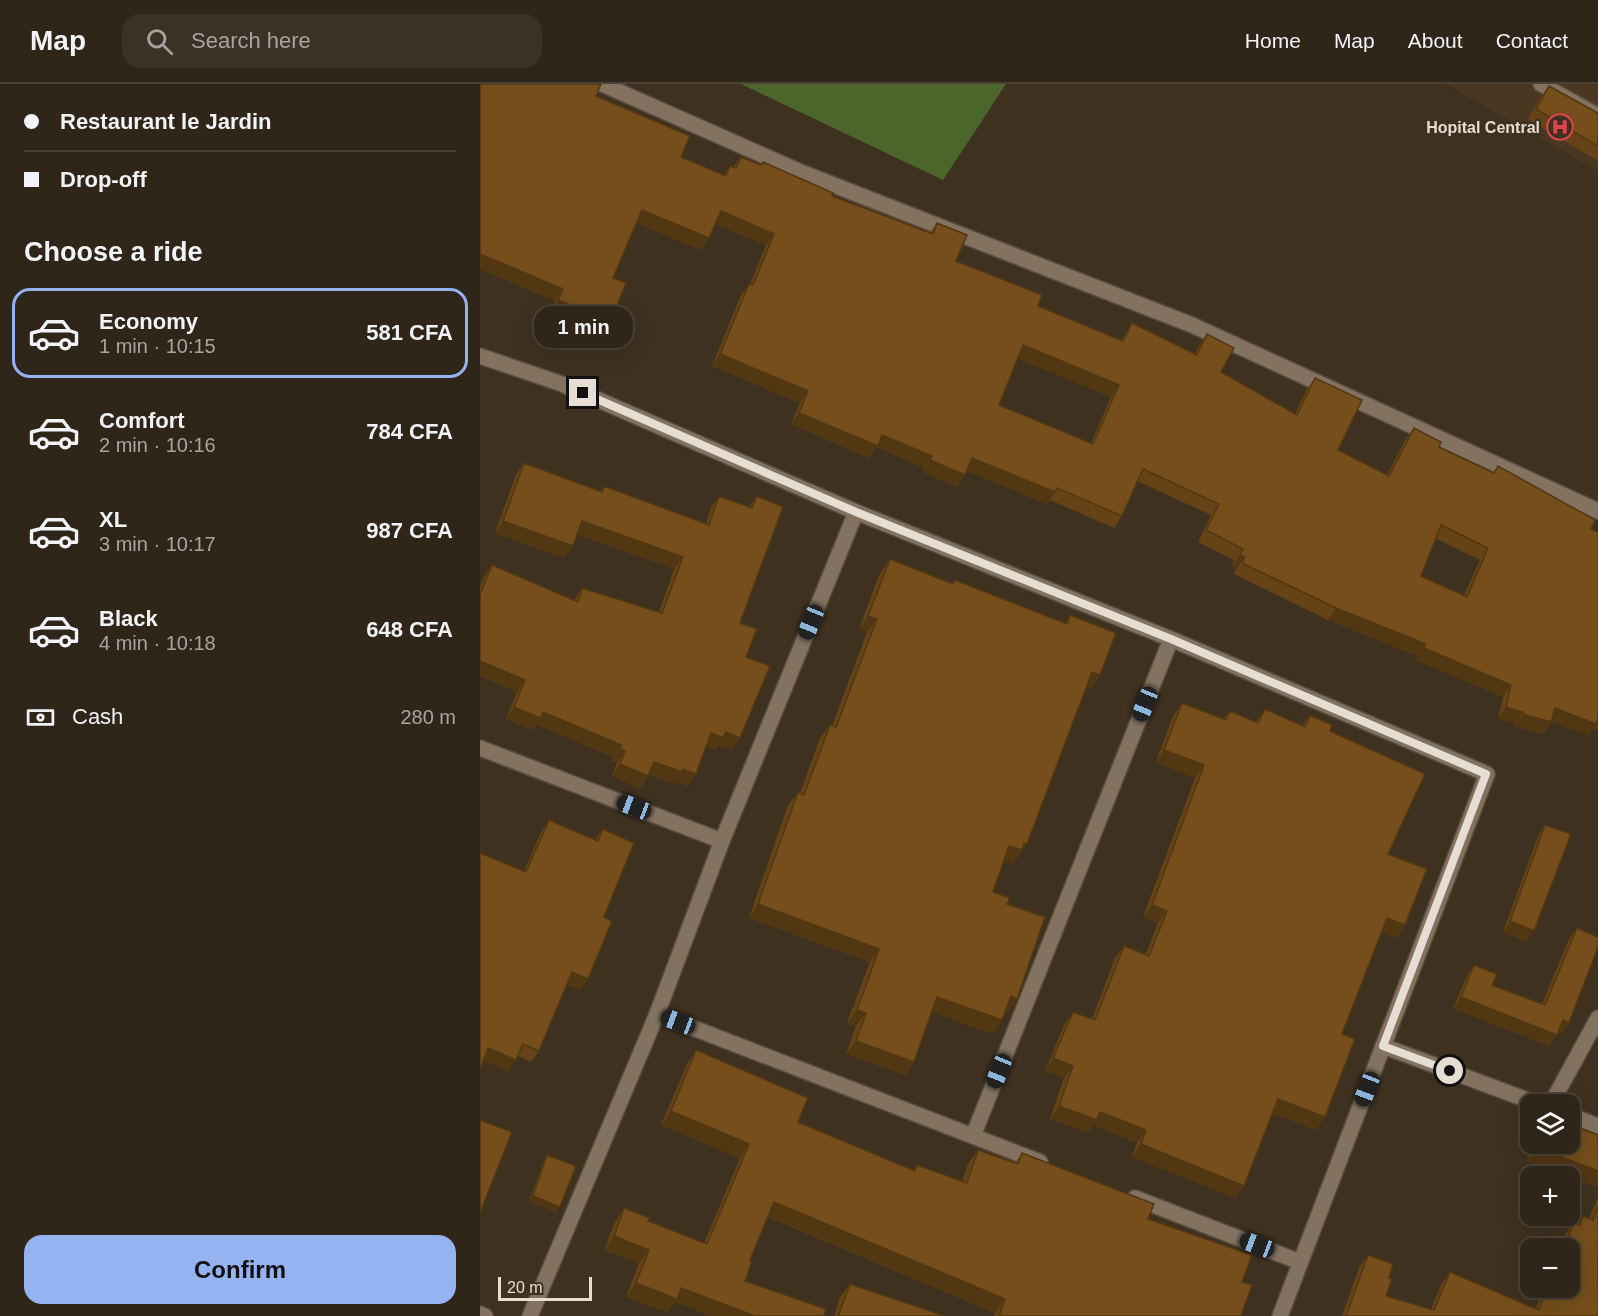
<!DOCTYPE html>
<html lang="en">
<head>
<meta charset="utf-8">
<style>
	:root { --surface:#2f2518; --page:#3b3125; --text:#f1f3f6; --muted:#a7a5a2; --line:#4a4237; --accent:#95b2f1 }
	body { margin:0; font-family:Arial,sans-serif; background:var(--page); color:var(--text); height:100vh; display:flex; flex-direction:column; font-size:22px; white-space:nowrap }
	* { box-sizing:border-box; margin:0 }
	p { font-size:20px; color:var(--muted) }
	.icon { flex:none; width:33px; height:33px; fill:none; stroke:currentColor; stroke-width:2; stroke-linecap:round; stroke-linejoin:round }
	.map { position:relative; flex:1; overflow:hidden }
	.drawer { display:flex; flex-direction:column; background:var(--surface); width:480px }
	.drawer>* { flex:none }
	.hud { display:grid; align-content:center; height:132px; padding:0 24px; background:var(--surface) }
	.buttons { position:absolute; left:1040px; top:1010px; display:grid; gap:12px }
	.buttons a { display:grid; place-items:center; width:60px; height:60px; border-radius:12px; background:var(--surface); box-shadow:0 6px 24px #0002,0 0 0 2px var(--line); font-size:30px }
	.scale { position:absolute; left:18px; bottom:15px; width:94px; box-sizing:border-box; padding-left:6px; border:3px solid #e6ddd3; border-top:0; font-size:16px; line-height:21px; white-space:nowrap; color:#e6ddd3; -webkit-text-stroke:4px #3f3120; paint-order:stroke }
	.end { position:absolute; width:27px; height:27px; margin:-14px; border:8px solid #e6ddd3; background:#111; box-shadow:0 0 0 3px #111 }
	.from { border-radius:50% }
	.bubble { position:absolute; height:42px; border-radius:18px; background:var(--surface); box-shadow:0 6px 24px #0002,0 0 0 2px var(--line); font-size:20px; font-weight:600; line-height:42px; text-align:center }
	.car { position:absolute; width:18px; height:36px; margin:-18px -9px; border-radius:8px; box-shadow:0 0 4px 2px #0007; background:linear-gradient(#222 24%,#8ab4d8 0 40%,#222 0 76%,#8ab4d8 0 86%,#222 0) }
	.hud b { display:flex; align-items:center; gap:21px; height:57px; font-size:22px }
	.hud b+b { border-top:2px solid var(--line) }
	.hud i { width:15px; height:15px; background:var(--text) }
	ul { padding:0; list-style:none }
	li { display:flex; align-items:center; gap:18px; height:90px; margin:0 12px 9px; padding:0 12px; border:3px solid transparent; border-radius:18px }
	li div { flex:1 }
	li b { display:block; font-size:22px }
	li em { font-style:normal; font-weight:600 }
	li.active { border-color:var(--accent) }
	li>.icon { width:54px; height:54px; stroke-width:1.5 }
	h2 { padding:0 24px; font-size:27px; line-height:72px }
	.pay { display:flex; align-items:center; gap:15px; height:66px; padding:0 24px; font-size:22px }
	.pay p { margin-inline-start:auto }
	.primary-button { display:flex; gap:12px; margin-top:auto; padding:12px 24px }
	.primary-button a { flex:1; height:69px; border-radius:18px; background:var(--accent); color:#111; font-size:24px; font-weight:600; line-height:69px; text-align:center }
	header { display:flex; align-items:center; gap:36px; box-sizing:border-box; height:84px; padding:0 30px; background:var(--surface); border-bottom:2px solid var(--line) }
	header strong { font-size:28px }
	nav { display:flex; gap:33px; margin-inline-start:auto; font-size:21px }
	.search { width:420px; height:54px; background:var(--page); display:flex; align-items:center; gap:15px; box-sizing:border-box; padding:0 21px; border-radius:18px; color:var(--muted); font-size:22px }
	main { display:flex; flex:1; min-height:0 }
	.map>svg:first-child { display:block }
</style>
</head>
<body>
<header>
<strong>Map</strong>
<div class="search"><svg class="icon" aria-label="search" viewBox="0 0 24 24"><circle cx="10" cy="10" r="6"/><path d="M15 15l6 6"/></svg>Search here</div>
<nav><a>Home</a><a>Map</a><a>About</a><a>Contact</a></nav>
</header>
<main>
<section class="drawer">
<div class="hud">
<b><i class="from"></i>Restaurant le Jardin</b>
<b><i></i>Drop-off</b>
</div>
<h2>Choose a ride</h2>
<ul>
<li class="active"><svg class="icon" aria-label="car" viewBox="0 0 24 24"><path d="M5 17H2v-5l4-1 3-4h7l3 4 3 1v5h-3M9 17h6M6 11h13"/><circle cx="7" cy="17" r="2"/><circle cx="17" cy="17" r="2"/></svg><div><b>Economy</b><p>1 min · 10:15</p></div><em>581 CFA</em></li>
<li><svg class="icon" aria-label="car" viewBox="0 0 24 24"><path d="M5 17H2v-5l4-1 3-4h7l3 4 3 1v5h-3M9 17h6M6 11h13"/><circle cx="7" cy="17" r="2"/><circle cx="17" cy="17" r="2"/></svg><div><b>Comfort</b><p>2 min · 10:16</p></div><em>784 CFA</em></li>
<li><svg class="icon" aria-label="car" viewBox="0 0 24 24"><path d="M5 17H2v-5l4-1 3-4h7l3 4 3 1v5h-3M9 17h6M6 11h13"/><circle cx="7" cy="17" r="2"/><circle cx="17" cy="17" r="2"/></svg><div><b>XL</b><p>3 min · 10:17</p></div><em>987 CFA</em></li>
<li><svg class="icon" aria-label="car" viewBox="0 0 24 24"><path d="M5 17H2v-5l4-1 3-4h7l3 4 3 1v5h-3M9 17h6M6 11h13"/><circle cx="7" cy="17" r="2"/><circle cx="17" cy="17" r="2"/></svg><div><b>Black</b><p>4 min · 10:18</p></div><em>648 CFA</em></li>
</ul>
<div class="pay"><svg class="icon" aria-label="cash" viewBox="0 0 24 24"><path d="M3 7h18v10H3z"/><circle cx="12" cy="12" r="2"/></svg>Cash<p>280 m</p></div>
<div class="primary-button"><a>Confirm</a></div>
</section>
<div class="map">
<svg width="1118" height="1232" viewBox="0 0 1118 1232">
	<rect width="100%" height="100%" fill="#3f3120"/>
	<!-- built -->
	<polygon fill="#4a3721" points="966,0 1118,0 1118,87"/>
	<!-- green -->
	<polygon fill="#4c652b" points="261,0 526,0 463,96"/>
	<g fill="none" stroke-linecap="round" stroke-linejoin="round">
		<!-- service casing -->
		<g stroke="#584c3e" stroke-width="18">
			<polyline id="service" points="1061,0 1118,32"/>
		</g>
		<!-- minor casing -->
		<g stroke="#584c3e" stroke-width="18">
			<g id="minor">
				<polyline points="122,0 323,89 712,241 1118,427"/>
				<polyline points="0,272 82,300 376,428 691,555 1007,690 800,1232"/>
				<polyline points="0,664 242,757"/>
				<polyline points="177,930 560,1078"/>
				<polyline points="903,962 1058,1020"/>
				<polyline points="493,1052 691,555"/>
				<polyline points="655,1114 820,1178"/>
				<polyline points="0,1230 5,1232"/>
				<polyline points="50,1232 177,930 242,757 376,428"/>
			</g>
		</g>
		<!-- tertiary casing -->
		<g stroke="#584c3e" stroke-width="18">
			<g id="tertiary">
				<polyline points="1071,1020 1118,934"/>
				<polyline points="1089,1031 1118,1042"/>
			</g>
		</g>
		<!-- service -->
		<use href="#service" stroke="#837260" stroke-width="15"/>
		<!-- minor -->
		<use href="#minor" stroke="#837260" stroke-width="15"/>
		<!-- tertiary -->
		<use href="#tertiary" stroke="#837260" stroke-width="15"/>
	</g>
	<!-- wall -->
	<g fill="#654317" fill-rule="evenodd">
		<path d="M0 0 116 12 201 73 244 91 250 82 253 83 261 73 280 81 283 78 352 112 450 149 457 139 476 177 558 222 641 257 652 239 715 270 719 262 727 250 741 288 815 330 827 305 835 294 858 366 907 391 925 356 934 344 959 363 1013 389 1018 382 1111 445 1113 645 1108 651 1071 638 1063 650 1034 642 1035 640 1018 635 1023 613 936 576 938 572 848 536 754 490 756 485 752 483 754 476 718 458 731 431 657 397 642 432 634 444 570 416 567 420 487 387 485 391 477 403 442 388 444 384 397 363 389 374 311 340 320 319 232 282 261 211 270 200 286 161 235 140 229 154 221 166 157 139 133 194 123 249 70 228 75 217 0 185ZM537 274 631 313 611 359 519 321ZM955 454 1000 476 984 511 941 492Z"/>
		<polygon points="1069,2 1118,29 1118,77 1048,35 1061,13"/>
		<polygon points="44,379 120,407 124,402 226,439 231,424 239,412 269,423 277,412 260,539 266,573 252,666 239,661 235,666 226,662 208,702 196,697 194,700 169,691 160,704 132,692 137,679 131,677 133,673 56,640 52,646 26,635 37,608 0,592 0,502 4,493 12,481 94,516 102,504 179,528 194,485 97,450 93,462 84,474 15,449 36,391"/>
		<polygon points="410,475 473,499 475,496 585,540 590,531 620,591 611,604 606,603 537,774 533,780 524,777 513,808 527,820 537,915 527,928 525,927 522,936 513,950 452,928 434,978 425,991 366,970 376,942 367,939 390,878 269,834 308,721 318,708 320,709 340,654 350,641 352,642 387,548 379,545 400,489"/>
		<polygon points="702,619 744,635 750,627 776,638 785,625 822,642 830,631 850,647 908,770 925,841 916,854 902,848 862,950 836,1046 792,1029 755,1114 652,1073 657,1059 613,1041 608,1048 570,1035 584,994 565,987 584,941 593,928 612,935 635,874 644,862 666,870 678,839 663,833 715,694 676,678 693,632"/>
		<polygon points="69,736 115,756 123,745 124,833 100,906 87,900 59,967 51,978 38,972 28,987 4,976 44,787 61,748"/>
		<polygon points="1065,741 1046,858 1023,848 1058,752"/>
		<polygon points="1097,844 1089,939 1081,950 1078,948 1069,962 973,924 987,892 994,881 1012,901 1062,920 1089,855"/>
		<polygon points="216,966 318,1038 434,1086 437,1081 482,1097 488,1080 498,1066 535,1079 542,1069 668,1135 762,1198 761,1232 514,1232 515,1229 288,1133 195,1218 188,1228 146,1213 159,1179 124,1166 135,1138 144,1124 168,1137 224,1159 260,1074 181,1041 207,980"/>
		<polygon points="1118,1051 1118,1103 1047,1077 1054,1059 1089,1059"/>
		<polygon points="67,1071 76,1128 49,1117 64,1077"/>
		<polygon points="1118,1113 1118,1232 862,1232 879,1184 888,1171 909,1194 906,1212 951,1225 961,1201 970,1188 1056,1224 1064,1203 1089,1203 1089,1164 1080,1164 1084,1152 1094,1138 1098,1140 1103,1132 1109,1134"/>
		<polygon points="370,1200 465,1232 354,1232 360,1213"/>
	</g>
	<!-- shaded-wall -->
	<g fill="#523713">
		<polygon points="162,126 229,154 221,166 154,138"/>
		<polygon points="241,127 294,150 286,161 232,139"/>
		<polygon points="0,170 83,205 75,217 0,185"/>
		<polygon points="78,216 131,237 123,249 70,228"/>
		<polygon points="543,261 639,301 631,313 534,273"/>
		<polygon points="240,270 328,307 320,319 232,282"/>
		<polygon points="319,329 402,351 452,372 444,384 397,363 389,374 311,340"/>
		<polygon points="492,374 575,408 567,420 484,386"/>
		<polygon points="450,376 485,391 477,403 442,388"/>
		<polygon points="23,437 93,462 84,474 15,449"/>
		<polygon points="102,437 203,473 194,485 93,449"/>
		<polygon points="760,471 765,473 756,485 752,483"/>
		<polygon points="856,524 946,560 938,572 848,536"/>
		<polygon points="388,532 397,535 387,548 379,545"/>
		<polygon points="944,564 1031,601 1023,613 936,576"/>
		<polygon points="0,577 45,596 37,608 0,592"/>
		<polygon points="612,588 620,591 611,604 603,601"/>
		<polygon points="34,623 63,628 141,661 133,673 56,640 52,646 26,635"/>
		<polygon points="1026,623 1043,628 1035,640 1018,635"/>
		<polygon points="1075,624 1118,634 1118,647 1113,645 1108,651 1067,636"/>
		<polygon points="1043,630 1071,638 1063,650 1034,642"/>
		<polygon points="246,648 260,654 252,666 239,661 235,666 223,661 231,649"/>
		<polygon points="140,665 145,667 137,679 131,677"/>
		<polygon points="684,666 724,681 715,694 676,678"/>
		<polygon points="174,678 203,685 216,690 208,702 196,697 194,700 166,690"/>
		<polygon points="140,680 168,692 160,704 132,692"/>
		<polygon points="544,759 547,760 533,780 520,775 529,762"/>
		<polygon points="278,820 399,865 390,878 269,834"/>
		<polygon points="672,821 687,827 678,839 663,833"/>
		<polygon points="907,834 925,841 916,854 898,847"/>
		<polygon points="1030,837 1054,847 1046,858 1023,848"/>
		<polygon points="92,888 108,895 100,906 84,899"/>
		<polygon points="531,912 537,915 527,928 521,926"/>
		<polygon points="457,913 522,936 513,950 448,927"/>
		<polygon points="981,913 1077,951 1069,962 973,924"/>
		<polygon points="377,926 386,929 376,942 367,939"/>
		<polygon points="1083,936 1089,939 1081,950 1075,947"/>
		<polygon points="376,957 434,978 425,991 366,970"/>
		<polygon points="8,964 36,976 28,987 0,975"/>
		<polygon points="573,974 593,982 584,994 565,987"/>
		<polygon points="798,1015 845,1033 836,1046 789,1028"/>
		<polygon points="579,1022 620,1028 666,1046 657,1059 613,1041 608,1048 570,1035"/>
		<polygon points="191,1027 269,1060 260,1074 181,1041"/>
		<polygon points="661,1060 764,1102 755,1114 652,1073"/>
		<polygon points="1057,1063 1118,1087 1118,1103 1047,1077"/>
		<polygon points="53,1112 80,1123 76,1128 49,1117"/>
		<polygon points="294,1118 525,1215 515,1229 285,1131"/>
		<polygon points="134,1152 169,1166 159,1179 124,1166"/>
		<polygon points="156,1199 201,1204 275,1232 230,1232 195,1218 188,1228 146,1213"/>
	</g>
	<!-- building -->
	<g fill="#754e1b" stroke="#523713" stroke-width="1.5" fill-rule="evenodd">
		<path d="M0 0H121L116 12 210 52 201 73 246 92 250 82 256 84 261 73 281 81 283 78 353 109 352 112 453 150 457 139 487 151 476 177 562 211 558 222 643 257 652 239 717 271 727 250 754 264 741 288 817 331 835 294 882 316 858 366 909 392 934 344 961 358 959 363 1014 389 1018 382 1115 436 1111 445 1118 448V635L1116 640 1075 624 1071 638 1043 630V628L1026 623 1031 601 944 564 946 560 856 524 762 479 765 473 760 471 763 465 726 446 739 420 663 385 642 432 577 404 575 408 492 374 485 391 450 376 452 372 402 351 398 362 319 329 328 307 240 270 269 200 273 201 294 150 241 127 229 154 162 126 133 194 146 199 131 237 78 216 83 205 0 170ZM543 261 639 301 613 360 519 321ZM961 441 1008 464 987 513 941 492Z"/>
		<polygon points="1069,2 1118,29 1118,62 1056,25"/>
		<polygon points="44,379 122,408 124,402 229,441 239,412 272,424 277,412 303,423 260,539 277,545 266,573 290,582 260,654 246,648 243,654 231,649 216,690 203,685 202,688 174,678 168,692 140,680 145,667 140,665 141,661 63,628 60,634 34,623 45,596 0,577 0,510 12,481 98,518 102,504 182,529 203,473 102,437 93,462 23,437"/>
		<polygon points="410,475 473,500 475,496 587,540 590,531 636,549 620,591 612,588 547,760 544,759 542,766 529,762 513,808 530,814 527,820 565,833 537,915 531,912 522,936 457,913 434,978 376,957 386,929 377,926 399,865 278,820 318,708 324,711 350,641 356,643 397,535 388,532"/>
		<polygon points="702,619 746,636 750,627 778,639 785,625 825,643 830,631 852,641 850,647 945,690 908,770 947,785 925,841 907,834 862,950 875,955 845,1033 798,1015 764,1102 661,1060 666,1046 620,1028 617,1036 579,1022 593,982 573,974 593,928 615,936 644,862 669,872 687,827 672,821 724,681 684,666"/>
		<polygon points="69,736 118,757 123,745 154,759 124,833 132,837 108,895 92,888 59,967 43,960 36,976 8,964 0,986 0,769 46,788"/>
		<polygon points="1065,741 1091,750 1054,847 1030,837"/>
		<polygon points="1097,844 1118,853 1118,863 1089,939 1083,936 1077,951 981,913 994,881 1017,890 1012,901 1065,921"/>
		<polygon points="216,966 328,1014 318,1038 435,1087 437,1081 487,1099 498,1066 538,1080 542,1069 674,1120 668,1135 772,1171 762,1198 772,1201 761,1232 519,1232 525,1215 294,1118 270,1176 272,1177 265,1197 346,1225 344,1232 275,1232 201,1204 197,1215 156,1199 169,1166 134,1152 144,1124 170,1134 168,1137 227,1160 269,1060 191,1027"/>
		<polygon points="0,1036 32,1048 0,1129"/>
		<polygon points="1089,1040 1118,1051 1118,1087 1057,1063 1058,1059 1089,1059"/>
		<polygon points="67,1071 96,1082 80,1123 53,1112"/>
		<polygon points="1118,1123 1118,1232 866,1232 888,1171 913,1180 909,1194 912,1195 906,1212 954,1226 970,1188 1059,1226 1068,1203 1089,1203 1089,1164 1084,1164 1094,1138 1100,1141 1103,1132 1113,1136"/>
		<polygon points="370,1200 465,1232 358,1232"/>
	</g>
	<g fill="none" stroke-linecap="round" stroke-linejoin="round">
		<!-- route -->
		<polyline stroke="#e6ddd3" stroke-width="8" points="103,309 376,428 691,555 1006,690 903,962 970,987"/>
	</g>
	<!-- icons -->
	<defs>
		<g id="hospital-ring" transform="scale(1.35)"><circle r="9.5" fill="#3f3120" stroke="#e0444e" stroke-width="1.5"/><path d="M-5-5h3v3.5h4V-5h3V5h-3V1.5h-4V5h-3Z" fill="#e0444e"/></g>
	</defs>
	<g fill-rule="evenodd">
		<use href="#hospital-ring" x="1080" y="43"/>
	</g>
	<g text-anchor="middle" dominant-baseline="central" stroke-width="4.5" stroke-linejoin="round" paint-order="stroke">
		<!-- poi labels -->
		<g font-size="16" font-weight="bold" fill="#e6ddd3" stroke="#3f3120" text-anchor="end">
			<text x="1060" y="43">Hopital Central</text>
		</g>
	</g>
</svg>
<div class="buttons">
<a><svg class="icon" aria-label="layers" viewBox="0 0 24 24"><path d="M12 4l9 5-9 5-9-5zM3 14l9 5 9-5"/></svg></a>
<a>+</a>
<a>−</a>
</div>
<div class="scale">20 m</div>
<i class="end from" style="left:970px;top:987px"></i>
<i class="end" style="left:103px;top:309px"></i>
<div class="bubble" style="left:54px;top:222px;width:99px">1 min</div>
<i class="car" style="left:331px;top:538px;rotate:202deg"></i>
<i class="car" style="left:665px;top:620px;rotate:202deg"></i>
<i class="car" style="left:154px;top:723px;rotate:291deg"></i>
<i class="car" style="left:198px;top:938px;rotate:291deg"></i>
<i class="car" style="left:519px;top:987px;rotate:202deg"></i>
<i class="car" style="left:887px;top:1005px;rotate:201deg"></i>
<i class="car" style="left:777px;top:1161px;rotate:291deg"></i>
</div>
</main>
</body>
</html>
